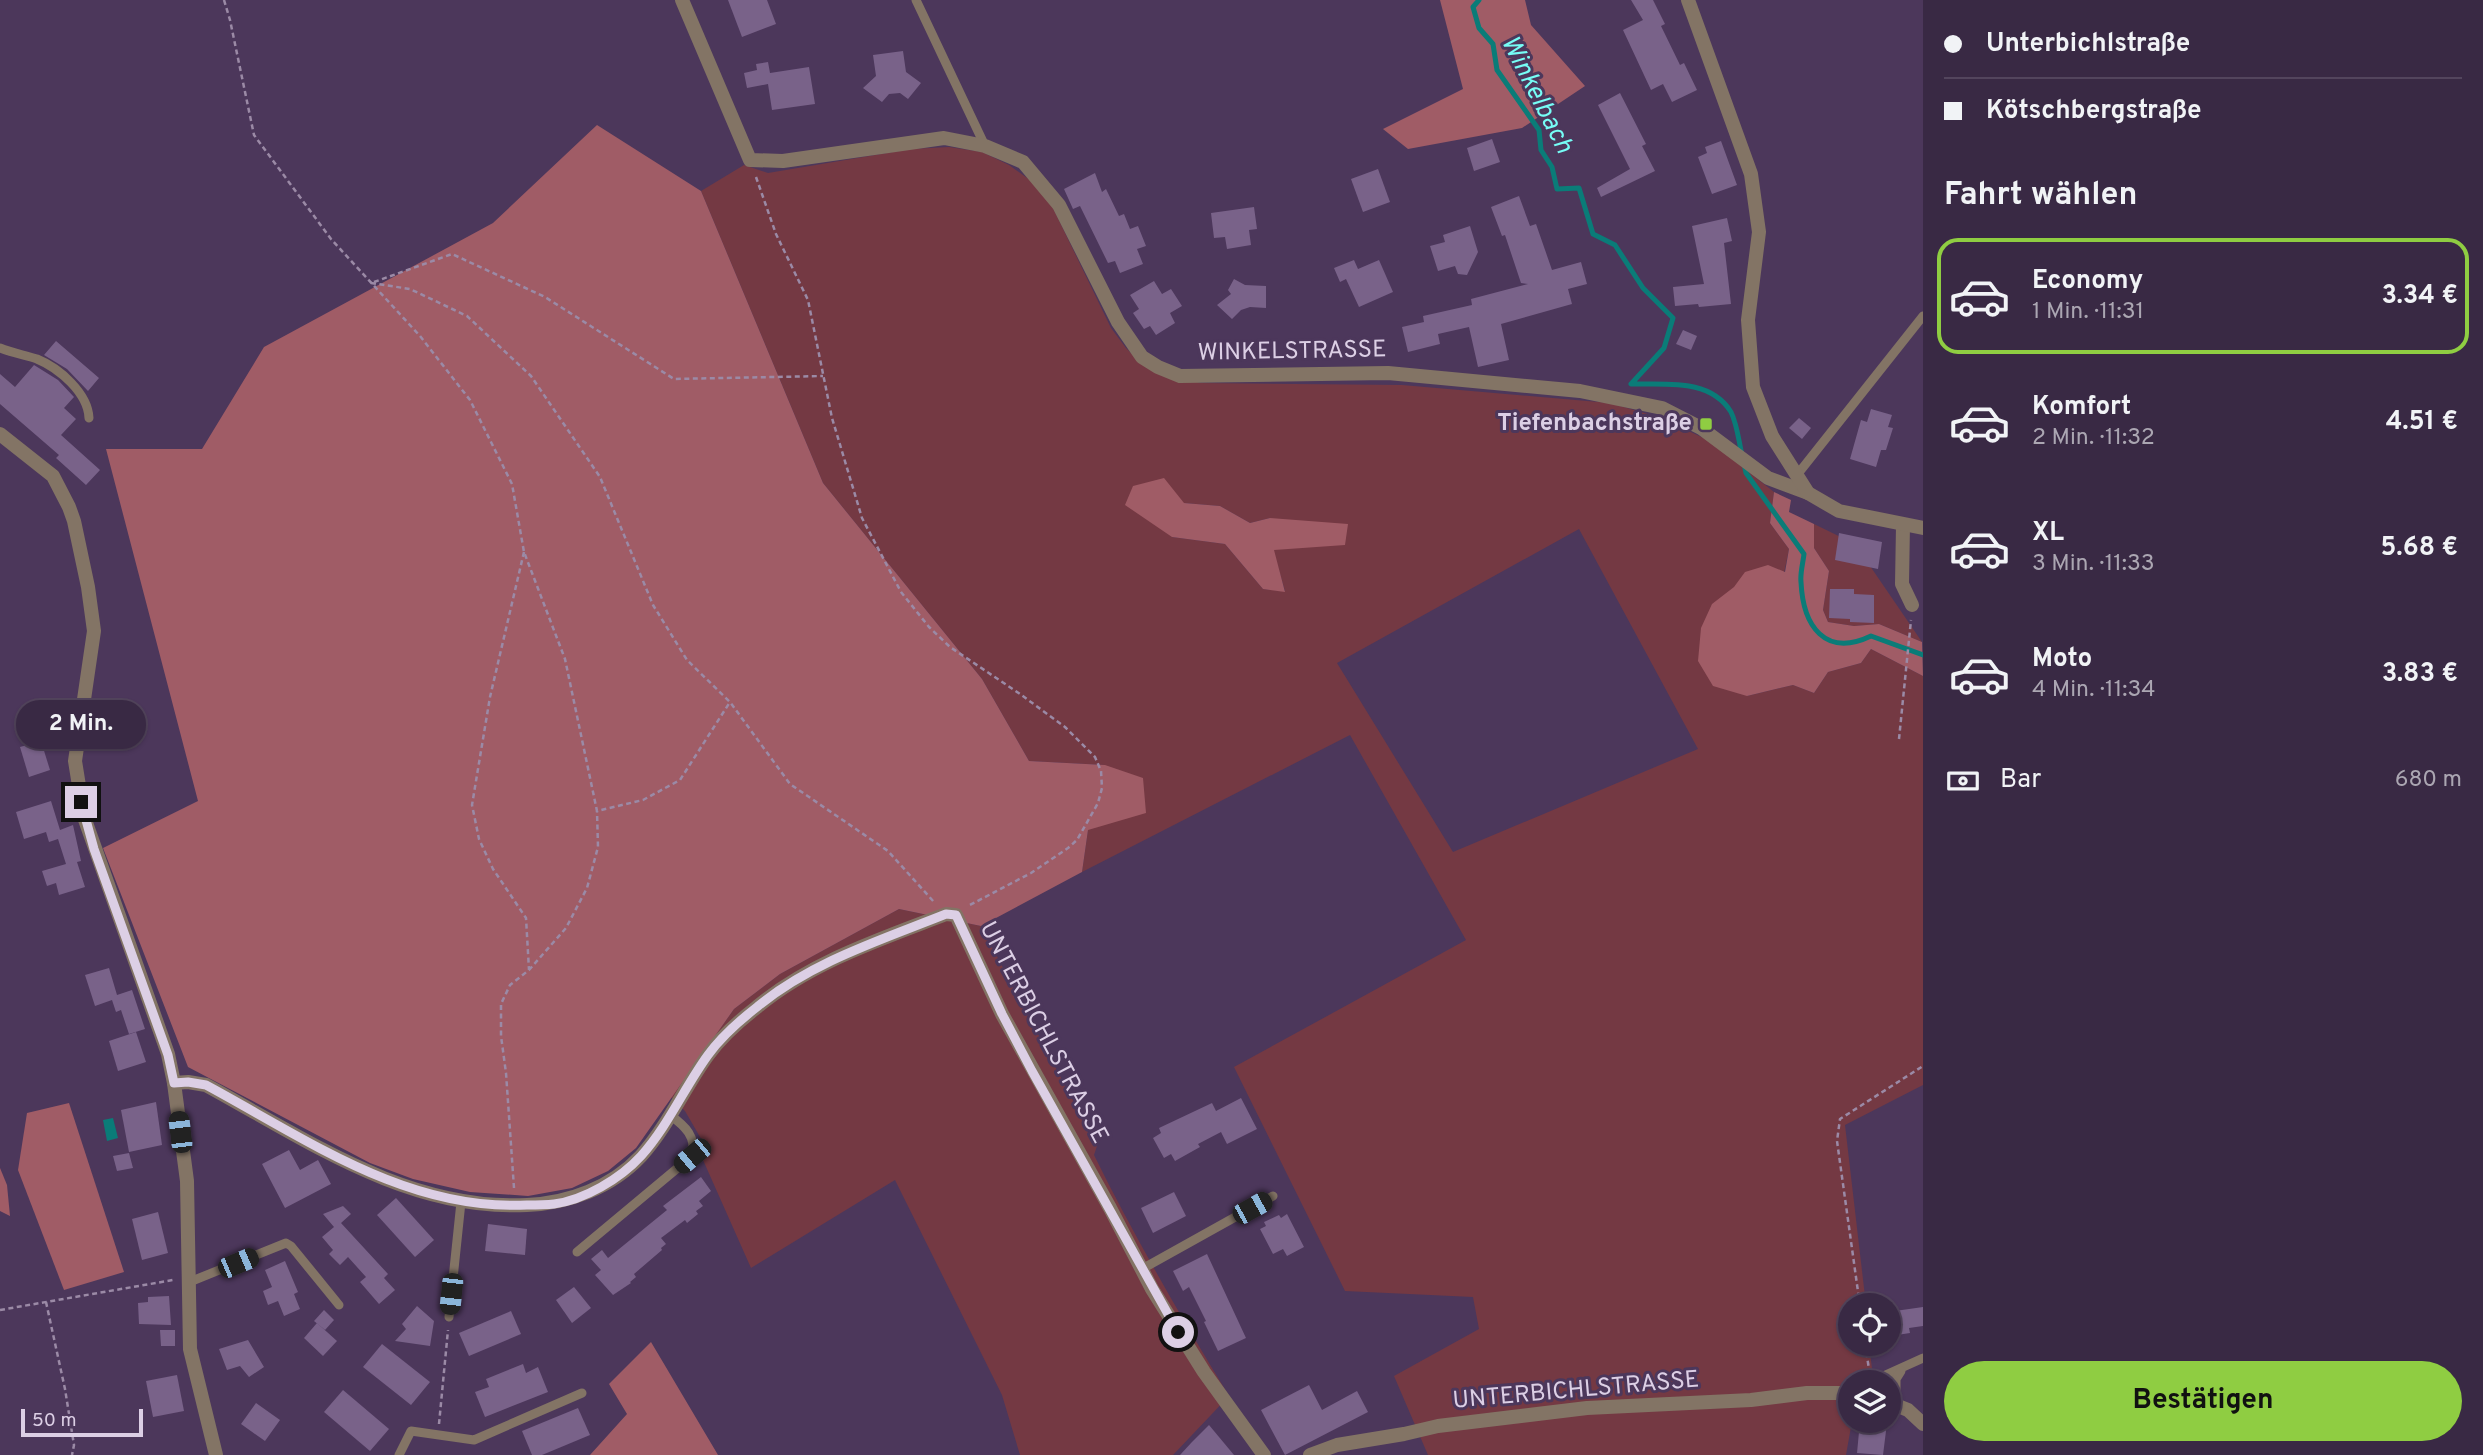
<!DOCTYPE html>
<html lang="de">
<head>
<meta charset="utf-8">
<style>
	:root { --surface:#392944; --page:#40314b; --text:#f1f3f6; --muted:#aba6b2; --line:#53455d; --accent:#8fcd42 }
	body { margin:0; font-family:Overpass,sans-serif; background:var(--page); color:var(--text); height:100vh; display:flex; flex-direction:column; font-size:26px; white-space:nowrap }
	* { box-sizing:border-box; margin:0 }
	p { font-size:23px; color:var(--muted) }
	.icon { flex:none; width:38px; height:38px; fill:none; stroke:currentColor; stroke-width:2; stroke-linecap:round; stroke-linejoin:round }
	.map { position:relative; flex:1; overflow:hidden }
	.side { display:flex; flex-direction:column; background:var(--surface); width:560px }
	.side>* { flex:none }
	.hud { display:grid; align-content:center; height:154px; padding:0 21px; background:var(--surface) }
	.controls { position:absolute; left:1838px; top:1293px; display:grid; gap:14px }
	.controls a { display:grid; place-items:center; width:63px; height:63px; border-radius:50%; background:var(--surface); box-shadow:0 2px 5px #0004,0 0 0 2px var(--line); font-size:35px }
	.scale { position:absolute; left:21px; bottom:18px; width:122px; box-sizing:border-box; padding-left:7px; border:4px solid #dccfe5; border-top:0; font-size:19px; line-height:24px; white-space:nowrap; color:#dccfe5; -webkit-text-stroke:5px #4c375b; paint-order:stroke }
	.end { position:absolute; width:32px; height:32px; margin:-16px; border:9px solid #dccfe5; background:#111; box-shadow:0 0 0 4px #111 }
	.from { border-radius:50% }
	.bubble { position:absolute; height:49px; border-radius:24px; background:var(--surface); box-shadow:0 2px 5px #0004,0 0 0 2px var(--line); font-size:23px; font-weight:700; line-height:49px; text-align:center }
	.car { position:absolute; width:21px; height:42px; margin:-21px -10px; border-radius:9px; box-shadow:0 0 5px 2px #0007; background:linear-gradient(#222 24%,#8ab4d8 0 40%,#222 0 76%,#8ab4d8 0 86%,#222 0) }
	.hud b { display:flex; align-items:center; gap:24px; height:66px; font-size:26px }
	.hud b+b { border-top:2px solid var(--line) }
	.hud i { width:18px; height:18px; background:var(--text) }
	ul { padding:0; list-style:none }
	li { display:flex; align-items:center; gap:21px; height:116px; margin:0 14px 10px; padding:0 7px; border:4px solid transparent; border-radius:21px }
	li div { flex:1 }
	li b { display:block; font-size:26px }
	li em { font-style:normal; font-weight:700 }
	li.on { border-color:var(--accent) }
	li>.icon { width:63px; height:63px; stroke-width:1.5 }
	h2 { padding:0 21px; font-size:32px; line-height:84px }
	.pay { display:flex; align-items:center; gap:18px; height:77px; padding:0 21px; font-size:26px }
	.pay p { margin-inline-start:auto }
	.button { display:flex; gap:14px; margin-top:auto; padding:14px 21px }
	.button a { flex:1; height:80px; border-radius:42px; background:var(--accent); color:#111; font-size:28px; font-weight:700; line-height:80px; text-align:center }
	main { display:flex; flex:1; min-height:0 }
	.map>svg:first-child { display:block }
</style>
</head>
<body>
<main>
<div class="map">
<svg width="1923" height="1455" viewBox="0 0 1923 1455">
	<rect width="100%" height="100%" fill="#4c375b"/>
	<!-- green -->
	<g fill="#743943" fill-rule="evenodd">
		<path d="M949 147 982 152 1009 165 1030 180 1052 206 1111 328 1126 348 1142 364 1200 383 1402 385 1610 403 1658 417 1708 440 1774 492 1770 523 1789 549 1784 573 1747 696 1793 685 1814 693 1828 672 1861 663 1871 649 1923 676V1085L1845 1125 1866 1305 1850 1306V1344H1869L1873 1377 1869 1382H1850V1421H1852L1846 1455H1428L1394 1376 1479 1329 1473 1297 1345 1291 1234 1067 1466 940 1350 735 1082 872 1088 830 1105 765 1029 761 982 679 823 483 701 191 744 165 768 173 911 149ZM1184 503 1220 506 1250 523 1270 518 1273 550 1285 591 1263 589 1225 544 1172 537ZM1579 529 1698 749 1453 852 1337 663Z"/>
		<polygon points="1814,524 1855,544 1922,642 1879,624 1854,626 1828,622 1823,610 1829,571 1814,548"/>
		<path d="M899 909 981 926 1097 1146 1094 1155C1135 1238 1181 1317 1229 1396L1173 1455H1020L1002 1395 895 1180 751 1268 703 1160 707 1149 685 1111 671 1097 734 1009 780 974Z"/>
	</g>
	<!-- forest -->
	<g fill="#a05c66">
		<polygon points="1440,0 1525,0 1531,25 1585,86 1522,128 1408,149 1383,129 1463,89"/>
		<polygon points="597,125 701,191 823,483 982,679 1029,761 1105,765 1143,778 1146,813 1088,830 1082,872 981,926 899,909 780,974 734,1009 636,1148 608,1171 572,1188 528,1196 470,1192 413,1179 370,1163 188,1067 103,848 198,801 106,449 202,449 264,347 493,223"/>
		<polygon points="1164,478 1184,503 1220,506 1250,523 1270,518 1348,524 1345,545 1274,550 1285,592 1263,589 1225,544 1172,537 1125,505 1133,486"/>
		<polygon points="1774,492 1791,500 1789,512 1814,524 1814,548 1829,571 1823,610 1828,622 1854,626 1879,624 1922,642 1923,676 1871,649 1861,663 1828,672 1814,693 1793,685 1747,696 1713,686 1698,661 1701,628 1712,604 1734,587 1745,572 1768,565 1785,572 1789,549 1770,523"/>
		<polygon points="69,1103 124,1272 64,1290 18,1170 27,1113"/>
		<polygon points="0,1168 7,1185 10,1216 0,1211"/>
		<polygon points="651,1342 718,1455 590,1455 627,1414 609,1384"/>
	</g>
	<!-- water -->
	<polygon fill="#0a7c78" points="113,1118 118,1138 107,1141 103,1120"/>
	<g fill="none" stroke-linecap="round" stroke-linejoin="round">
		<!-- stream -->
		<g stroke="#0a7c78" stroke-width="5">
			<path d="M1479 0 1473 7 1479 28 1493 44 1497 70 1539 130 1541 150 1552 167 1557 189 1579 188 1593 234 1615 245 1643 288 1673 318 1664 348 1631 384C1666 385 1710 378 1731 412 1737 424 1739 442 1742 455"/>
			<path d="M1744 464 1746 473 1804 554C1803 563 1800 573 1801 582 1803 626 1825 658 1871 636L1923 655"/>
		</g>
	</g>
	<!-- building -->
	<g fill="#796289">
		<polygon points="728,0 767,0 776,24 742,37"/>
		<polygon points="1631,0 1653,0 1665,24 1661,26 1680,65 1684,63 1697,90 1672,102 1663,84 1651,90 1623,30 1643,20"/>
		<polygon points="903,51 906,72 921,83 908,99 900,93 889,94 882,102 863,88 876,76 873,55"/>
		<polygon points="768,62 770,73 809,67 815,104 772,110 768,84 747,88 744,73 757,70 756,64"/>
		<polygon points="1620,93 1646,144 1642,146 1655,171 1601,197 1597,188 1630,169 1598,105"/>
		<polygon points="1492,139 1500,162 1474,171 1467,148"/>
		<polygon points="1721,141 1737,185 1712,194 1698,157 1707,153 1705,147"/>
		<polygon points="1378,169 1390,202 1363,212 1351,179"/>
		<polygon points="1095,173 1102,192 1106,189 1119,216 1124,214 1130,229 1138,226 1146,246 1137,249 1143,264 1120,273 1115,261 1108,263 1080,206 1073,209 1064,189"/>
		<polygon points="1519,196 1530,226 1536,224 1552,270 1581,262 1587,284 1568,289 1572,304 1501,324 1509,360 1478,367 1469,327 1438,334 1440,344 1408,352 1402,327 1424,322 1423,316 1472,305 1471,299 1528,284 1521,283 1505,235 1502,236 1491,207"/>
		<polygon points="1254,207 1257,229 1249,230 1251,245 1227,249 1225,237 1214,238 1211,213"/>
		<polygon points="1727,218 1732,241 1724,243 1731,304 1699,307 1698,304 1675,306 1673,287 1704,284 1692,226"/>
		<polygon points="1470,226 1478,252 1467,275 1458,274 1455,266 1438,271 1430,246 1445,242 1443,235"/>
		<polygon points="1354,260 1358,269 1379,260 1393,292 1359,307 1346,279 1340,282 1334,268"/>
		<polygon points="1234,279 1245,285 1266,286 1266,308 1250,307 1241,310 1232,319 1217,305 1231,294 1228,290"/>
		<polygon points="1154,281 1162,294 1171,289 1182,306 1170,313 1175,323 1156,335 1150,326 1144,329 1133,313 1139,309 1130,295"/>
		<polygon points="1683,330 1697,336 1691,350 1676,344"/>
		<polygon points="56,341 99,378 88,391 67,369 44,355"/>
		<polygon points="34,365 58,380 74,397 64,408 76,419 61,435 100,470 86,485 56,458 59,455 0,404 0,374 15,387"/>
		<polygon points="1871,409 1892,415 1888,427 1893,428 1886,450 1881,450 1876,467 1850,459 1861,420 1867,422"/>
		<polygon points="1799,418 1811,428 1802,439 1789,428"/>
		<polygon points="1839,533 1882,542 1878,569 1835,560"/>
		<polygon points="1830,589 1854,589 1854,594 1874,595 1874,623 1850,622 1850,619 1829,618"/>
		<polygon points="41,741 50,770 29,777 20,747"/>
		<polygon points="51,801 60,830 73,825 81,861 77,862 85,887 59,895 56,883 47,886 42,871 66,864 58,839 49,842 46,832 24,839 16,812"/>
		<polygon points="109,968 117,995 132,990 145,1029 129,1034 121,1010 116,1012 112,1000 95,1006 85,975"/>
		<polygon points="136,1032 146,1062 118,1071 109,1041"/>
		<polygon points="1241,1098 1257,1129 1227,1144 1221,1132 1198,1144 1200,1147 1175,1161 1171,1154 1164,1158 1153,1138 1161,1133 1159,1128 1212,1103 1216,1111"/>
		<polygon points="156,1102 162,1145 129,1152 121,1110"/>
		<polygon points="289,1150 300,1170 318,1160 331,1184 285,1208 262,1164"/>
		<polygon points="129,1153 133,1168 117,1171 113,1156"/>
		<polygon points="701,1177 711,1191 699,1201 703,1206 696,1211 698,1214 687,1223 685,1220 661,1238 666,1244 661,1248 662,1250 634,1274 636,1277 630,1282 631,1283 613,1295 595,1275 601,1270 591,1259 602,1250 608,1258 667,1210 663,1206"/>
		<polygon points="1174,1192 1186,1216 1153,1233 1141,1208"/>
		<polygon points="396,1198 434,1240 415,1257 377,1215"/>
		<polygon points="343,1206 351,1214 341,1223 388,1274 384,1278 395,1290 379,1304 360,1282 366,1277 348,1257 340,1265 329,1254 333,1250 322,1237 334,1227 323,1214"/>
		<polygon points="158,1212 168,1253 142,1260 132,1219"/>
		<polygon points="1287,1214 1304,1247 1287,1256 1283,1249 1273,1254 1260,1229 1266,1226 1264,1222 1279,1215 1281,1218"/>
		<polygon points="488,1224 527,1229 525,1255 485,1251"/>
		<polygon points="1207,1254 1246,1338 1218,1351 1204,1322 1206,1321 1189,1287 1183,1291 1173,1271"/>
		<polygon points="285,1261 298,1292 294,1294 300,1309 284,1316 278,1301 268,1305 263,1291 272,1287 265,1270"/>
		<polygon points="574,1287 591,1308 572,1323 556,1300"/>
		<polygon points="169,1296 171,1325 139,1324 138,1303 148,1302 148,1297"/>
		<polygon points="417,1306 434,1321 430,1346 395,1341 406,1329 402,1324"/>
		<polygon points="1923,1307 1923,1326 1909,1328 1910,1333 1897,1335 1897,1330 1888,1331 1888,1312"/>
		<polygon points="324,1310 334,1320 325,1330 314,1321"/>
		<polygon points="511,1311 521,1334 469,1356 459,1333"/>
		<polygon points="317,1323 337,1341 323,1356 304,1338"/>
		<polygon points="160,1330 175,1330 175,1346 161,1346"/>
		<polygon points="248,1340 264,1367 249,1377 240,1366 227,1370 219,1349"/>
		<polygon points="382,1344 430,1382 411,1405 363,1367"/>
		<polygon points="523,1364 526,1373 538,1367 548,1392 485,1417 475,1392 489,1387 486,1379"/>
		<polygon points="177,1375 184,1411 153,1417 146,1381"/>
		<polygon points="1309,1385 1322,1410 1357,1391 1368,1412 1285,1455 1261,1410"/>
		<polygon points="343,1390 389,1429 370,1451 324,1412"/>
		<polygon points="256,1403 280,1420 265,1441 241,1424"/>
		<polygon points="578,1408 590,1435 542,1455 532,1455 522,1431"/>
		<polygon points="1860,1421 1887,1423 1883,1455 1857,1453"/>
		<polygon points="1209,1425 1234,1455 1180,1455 1192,1442"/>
	</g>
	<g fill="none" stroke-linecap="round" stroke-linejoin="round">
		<!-- path -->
		<g stroke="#9b8aa6" stroke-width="2.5" stroke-dasharray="5 3.5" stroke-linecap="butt">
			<polyline points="224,0 230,20 254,135 331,239 420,336 470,400 512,484 524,552 565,659 597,811 643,800 680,780 730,702"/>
			<polyline points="756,177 776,234 808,300 832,418 862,518 901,592 929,627 950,647 1020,694 1065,727 1095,757 1101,771 1102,788 1098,803 1077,840 1068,848 1031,873 968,906"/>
			<polyline points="374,282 452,254 545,297 674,379 823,376"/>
			<polyline points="371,283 410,289 467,316 531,376 600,477 653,605 687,660 730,702 790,784 888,851 934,902"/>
			<polyline points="524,552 490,697 472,805 479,839 493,869 526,918 529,970"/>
			<polyline points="1899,739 1911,620"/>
			<polyline points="514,1188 506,1073 501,1036 501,1004 510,985 529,970 566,928 587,888 598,847 597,811"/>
			<polyline points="46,1302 65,1389 74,1445 72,1455"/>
			<polyline points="1860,1306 1837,1141 1840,1119 1923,1066"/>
			<polyline points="0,1310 173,1280"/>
			<polyline points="1865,1344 1869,1369"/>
			<polyline points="439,1424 448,1330"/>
		</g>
		<!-- service -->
		<g stroke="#837465" stroke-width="9">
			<polyline points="916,0 985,146"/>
			<path d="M0 348C12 353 25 355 37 359 59 368 88 393 89 418"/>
			<polyline points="1797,475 1923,316"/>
			<path d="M577 1252 692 1156C697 1137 685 1126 670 1115"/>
			<polyline points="1142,1269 1273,1196"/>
			<polyline points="187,1283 286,1243 291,1246 339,1305"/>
			<polyline points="449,1317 461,1202"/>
			<polyline points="1870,1382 1923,1358"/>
			<polyline points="1896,1405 1896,1379 1901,1371"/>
			<polyline points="399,1455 411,1431 474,1440 582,1393"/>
		</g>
		<!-- minor -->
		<g stroke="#837465" stroke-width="14">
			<polyline points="682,0 750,160 783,161 944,138 985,146 1023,162 1059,205 1118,322 1142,357 1158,367 1180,376 1388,373 1580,391 1662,408 1701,428 1768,478 1808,493"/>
			<polyline points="0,434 53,476 69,507 74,521 88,587 94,631 75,761 84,817 168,1054 174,1083 187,1181 190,1349 216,1455"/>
			<polyline points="1903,525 1902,584 1912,605"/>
			<path d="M174 1083 188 1082 206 1085C307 1140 408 1211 527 1205 569 1203 611 1188 641 1156 668 1126 684 1088 708 1055 721 1037 739 1021 757 1007 811 962 881 939 946 914L956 915 1002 1014 1110 1208 1152 1289 1204 1372 1264 1455"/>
			<polyline points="1888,1402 1908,1410 1923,1424"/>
			<polyline points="1310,1455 1337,1445 1404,1434 1438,1426 1587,1408 1751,1400 1807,1393 1850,1393"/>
		</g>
		<!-- tertiary -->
		<polyline stroke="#837465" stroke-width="14" points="1688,0 1751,174 1759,232 1748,320 1753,387 1772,436 1808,493 1839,511 1923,528"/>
	</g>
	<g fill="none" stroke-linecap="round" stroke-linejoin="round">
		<!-- route -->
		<path stroke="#dccfe5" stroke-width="9" d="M81 802 94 849 168 1055 174 1083 188 1082 206 1085C308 1140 407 1211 527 1205 536 1205 545 1205 554 1204 584 1200 620 1179 641 1156 668 1126 684 1088 708 1055 721 1037 739 1021 757 1007 811 962 881 940 946 914L956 915 1002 1014 1032 1071 1178 1332"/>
	</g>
	<!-- markers -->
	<rect fill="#8fcd42" stroke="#4c375b" stroke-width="2.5" x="1699" y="417" width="14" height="14" rx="3.5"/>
	<g text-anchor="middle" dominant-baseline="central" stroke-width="6" stroke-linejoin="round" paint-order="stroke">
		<!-- street labels -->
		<g font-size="24" fill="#dccfe5" stroke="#4c375b">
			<text transform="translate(1292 352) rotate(-1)">WINKELSTRASSE</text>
			<text transform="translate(1043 1033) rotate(62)">UNTERBICHLSTRASSE</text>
			<text transform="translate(1576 1391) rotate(-5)">UNTERBICHLSTRASSE</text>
		</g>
		<!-- poi labels -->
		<g font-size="24" font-weight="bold" fill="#dccfe5" stroke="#4c375b" text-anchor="end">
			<text x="1692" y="424">Tiefenbachstraße</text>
		</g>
		<!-- water labels -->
		<g font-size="26" font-style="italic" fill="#76fdf6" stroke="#4c375b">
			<text transform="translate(1536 95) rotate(63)">Winkelbach</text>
		</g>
	</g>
</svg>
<div class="controls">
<a><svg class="icon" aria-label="locate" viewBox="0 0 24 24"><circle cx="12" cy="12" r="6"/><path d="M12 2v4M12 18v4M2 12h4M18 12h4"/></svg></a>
<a><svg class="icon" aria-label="layers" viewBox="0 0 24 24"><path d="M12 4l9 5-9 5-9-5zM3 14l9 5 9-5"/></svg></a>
</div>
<div class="scale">50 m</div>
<i class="end from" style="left:1178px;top:1332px"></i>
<i class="end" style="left:81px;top:802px"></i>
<div class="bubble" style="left:16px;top:700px;width:130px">2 Min.</div>
<i class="car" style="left:180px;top:1132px;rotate:353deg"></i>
<i class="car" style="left:692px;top:1156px;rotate:230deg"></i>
<i class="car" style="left:1252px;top:1208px;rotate:61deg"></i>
<i class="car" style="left:238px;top:1263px;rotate:67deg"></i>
<i class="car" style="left:451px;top:1294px;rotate:186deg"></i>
</div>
<section class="side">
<div class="hud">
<b><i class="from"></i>Unterbichlstraße</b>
<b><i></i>Kötschbergstraße</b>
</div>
<h2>Fahrt wählen</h2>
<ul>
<li class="on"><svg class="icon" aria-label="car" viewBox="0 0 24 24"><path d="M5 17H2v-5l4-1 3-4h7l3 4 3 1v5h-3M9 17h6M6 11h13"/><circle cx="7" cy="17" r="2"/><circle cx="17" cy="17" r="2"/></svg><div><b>Economy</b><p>1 Min. · 11:31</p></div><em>3.34 €</em></li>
<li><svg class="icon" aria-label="car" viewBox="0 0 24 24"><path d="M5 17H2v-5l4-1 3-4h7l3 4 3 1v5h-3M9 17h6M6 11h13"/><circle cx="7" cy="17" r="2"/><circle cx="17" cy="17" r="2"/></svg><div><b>Komfort</b><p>2 Min. · 11:32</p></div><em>4.51 €</em></li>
<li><svg class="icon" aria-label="car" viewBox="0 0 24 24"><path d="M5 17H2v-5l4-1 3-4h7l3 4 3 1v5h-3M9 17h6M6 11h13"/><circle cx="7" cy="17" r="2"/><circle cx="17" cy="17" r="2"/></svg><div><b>XL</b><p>3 Min. · 11:33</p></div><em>5.68 €</em></li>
<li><svg class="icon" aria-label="car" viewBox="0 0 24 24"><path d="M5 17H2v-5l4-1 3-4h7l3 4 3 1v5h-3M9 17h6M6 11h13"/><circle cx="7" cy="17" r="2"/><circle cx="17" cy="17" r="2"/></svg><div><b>Moto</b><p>4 Min. · 11:34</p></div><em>3.83 €</em></li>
</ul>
<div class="pay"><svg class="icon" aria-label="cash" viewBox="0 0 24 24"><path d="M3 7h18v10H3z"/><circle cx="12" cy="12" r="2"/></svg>Bar<p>680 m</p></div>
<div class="button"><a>Bestätigen</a></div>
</section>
</main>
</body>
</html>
